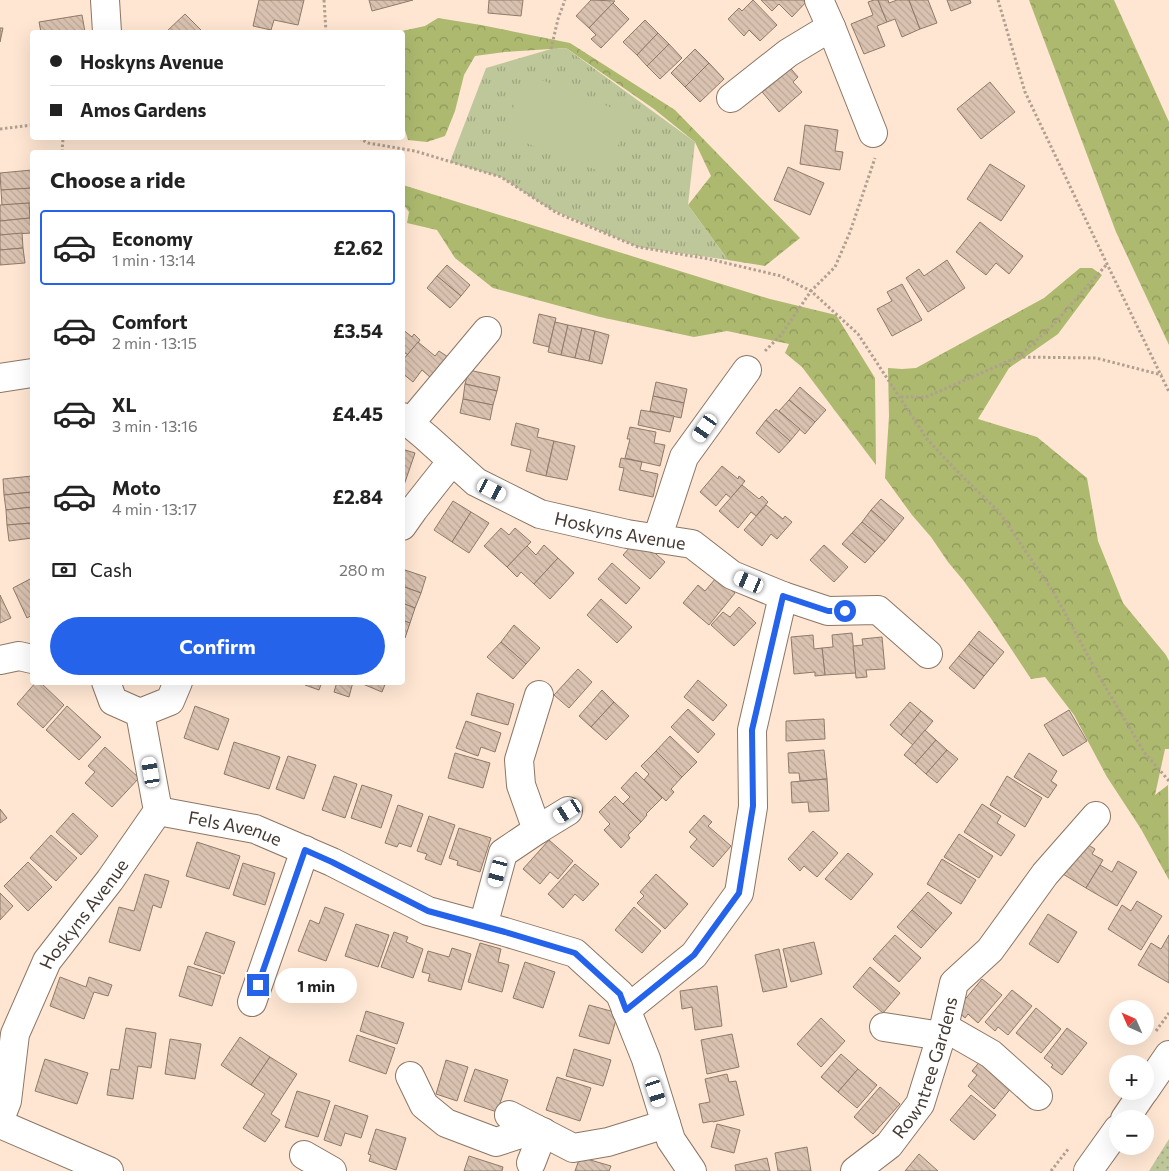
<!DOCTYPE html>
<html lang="en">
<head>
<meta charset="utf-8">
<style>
	:root { --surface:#fff; --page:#f6f6f6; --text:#222; --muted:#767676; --line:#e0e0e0; --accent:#2563eb }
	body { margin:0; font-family:Commissioner,sans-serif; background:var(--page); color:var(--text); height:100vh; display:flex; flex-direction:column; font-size:19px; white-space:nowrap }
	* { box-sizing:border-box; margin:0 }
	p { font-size:16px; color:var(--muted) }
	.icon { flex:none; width:28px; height:28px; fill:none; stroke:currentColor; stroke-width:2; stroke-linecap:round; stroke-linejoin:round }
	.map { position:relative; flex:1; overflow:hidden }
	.side { position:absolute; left:30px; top:150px; width:375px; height:535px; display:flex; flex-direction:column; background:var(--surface); border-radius:5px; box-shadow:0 5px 20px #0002 }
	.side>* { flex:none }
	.banner { position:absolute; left:30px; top:30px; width:375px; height:110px; border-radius:5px; box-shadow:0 5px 20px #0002; display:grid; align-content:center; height:110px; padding:0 20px; background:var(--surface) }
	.needle { width:32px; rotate:315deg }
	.fabs { position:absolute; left:1109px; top:1000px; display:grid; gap:10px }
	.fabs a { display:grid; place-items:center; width:45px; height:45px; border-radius:50%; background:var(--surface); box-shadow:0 5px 20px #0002; font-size:25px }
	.end { position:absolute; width:22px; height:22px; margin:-11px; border:6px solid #2563eb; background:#fff; box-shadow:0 0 0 2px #fff }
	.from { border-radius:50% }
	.bubble { position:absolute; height:35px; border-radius:18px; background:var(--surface); box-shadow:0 5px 20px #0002; font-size:16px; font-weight:700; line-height:35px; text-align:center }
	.car { position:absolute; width:15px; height:30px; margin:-15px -8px; border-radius:6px; box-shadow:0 0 4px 1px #0007; background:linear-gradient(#fff 24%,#345 0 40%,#fff 0 76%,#345 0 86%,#fff 0) }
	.banner b { display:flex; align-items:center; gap:18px; height:48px; font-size:19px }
	.banner b+b { border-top:1px solid var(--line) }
	.banner i { width:12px; height:12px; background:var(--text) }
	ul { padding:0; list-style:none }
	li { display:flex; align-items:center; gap:15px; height:75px; margin:0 10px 8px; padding:0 10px; border:2px solid transparent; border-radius:5px }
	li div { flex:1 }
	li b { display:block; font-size:19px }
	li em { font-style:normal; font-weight:700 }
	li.current { border-color:var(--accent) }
	li>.icon { width:45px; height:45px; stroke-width:1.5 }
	h2 { padding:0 20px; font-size:22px; line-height:60px }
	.pay { display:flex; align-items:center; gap:12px; height:55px; padding:0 20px; font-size:19px }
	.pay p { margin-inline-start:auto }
	.cta { display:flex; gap:10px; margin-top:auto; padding:10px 20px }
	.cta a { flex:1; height:58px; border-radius:30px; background:var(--accent); color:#fff; font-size:20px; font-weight:700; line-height:58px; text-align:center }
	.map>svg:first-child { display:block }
</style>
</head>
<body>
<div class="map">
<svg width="1169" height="1171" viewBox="0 0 1169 1171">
	<defs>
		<pattern id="grass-dots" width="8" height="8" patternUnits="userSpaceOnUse" patternTransform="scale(1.25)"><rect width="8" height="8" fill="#bec79a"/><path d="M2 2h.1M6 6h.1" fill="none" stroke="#9ca37e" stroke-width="1.8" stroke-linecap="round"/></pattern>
		<pattern id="forest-crowns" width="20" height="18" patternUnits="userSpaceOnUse" patternTransform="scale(1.25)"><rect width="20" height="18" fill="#acb96e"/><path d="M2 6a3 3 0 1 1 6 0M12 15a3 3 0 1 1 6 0" fill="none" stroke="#8e975b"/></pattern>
		<pattern id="park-tufts" width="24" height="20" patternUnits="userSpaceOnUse" patternTransform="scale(1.25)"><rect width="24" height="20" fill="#bec79a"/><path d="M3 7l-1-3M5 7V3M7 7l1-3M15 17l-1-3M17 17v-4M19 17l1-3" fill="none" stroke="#9ca37e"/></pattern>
		<pattern id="building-back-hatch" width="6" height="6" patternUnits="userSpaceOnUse" patternTransform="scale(1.25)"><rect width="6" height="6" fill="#dac2b0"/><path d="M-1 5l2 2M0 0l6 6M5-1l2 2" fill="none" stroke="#bca798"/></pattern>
	</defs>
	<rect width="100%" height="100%" fill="#fee6d2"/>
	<!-- grass -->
	<polygon fill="url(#grass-dots)" points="1169,1139 1169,1171 1149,1171"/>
	<!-- forest -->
	<g fill="url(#forest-crowns)">
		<polygon points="1029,0 1114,0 1169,122 1169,345 1116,232"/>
		<polygon points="438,18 481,25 570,43 675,110 800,238 765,266 728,260 688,205 711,176 695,142 654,109 566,48 505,52 475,56 464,75 455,111 445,136 427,142 408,140 404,127 402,32 397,32 425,26"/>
		<polygon points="403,185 770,299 836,315 875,378 876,465 802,367 785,353 789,344 727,331 694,337 600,317 493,288 455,258 437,230 407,223 409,212 403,204"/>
		<polygon points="1080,268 1092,268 1102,275 1058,334 1009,368 978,419 1037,437 1087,478 1098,541 1123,603 1166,655 1169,661 1169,749 1165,749 1155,795 1168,785 1169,880 1141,829 1107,777 1074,715 1045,677 1031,679 990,617 963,580 948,562 931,537 912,515 885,478 889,416 888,368 902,369 916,368 1044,298"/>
	</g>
	<!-- park -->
	<polygon fill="url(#park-tufts)" points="566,48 695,142 688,205 728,260 638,247 550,209 501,177 450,162 486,68 551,49"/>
	<!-- garden -->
	<polygon fill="#bec79a" points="526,74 630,115 607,174 503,134"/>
	<!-- building -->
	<g fill="url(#building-back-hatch)" stroke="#8f7a69">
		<polygon points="259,0 304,0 298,25 274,20 271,30 253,26"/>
		<polygon points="369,0 413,0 372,11"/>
		<polygon points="489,0 523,0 521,16 488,13"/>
		<polygon points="591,0 615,1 589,28 576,16"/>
		<polygon points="753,0 777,25 760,41 749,30 744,36 728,19 739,8 742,11"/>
		<polygon points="761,0 806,0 807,1 792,17 779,4 772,11"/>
		<polygon points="874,0 878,0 887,22 877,26 885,46 864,54 851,24 873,15 868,2"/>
		<polygon points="878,0 888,0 889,3 897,0 909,0 920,29 902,37 895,19 887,22"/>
		<polygon points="909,0 928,0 937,23 920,29"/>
		<polygon points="947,0 970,0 971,3 951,11"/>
		<polygon points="613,3 629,19 601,48 591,39 596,35 589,28"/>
		<polygon points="185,14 203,32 166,32"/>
		<polygon points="82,15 85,32 41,32 39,22"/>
		<polygon points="645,20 658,33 637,55 623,42"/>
		<polygon points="0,28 3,28 0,42"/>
		<polygon points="658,33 669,44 647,66 637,55"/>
		<polygon points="669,44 682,58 660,79 647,66"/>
		<polygon points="695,49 709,63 685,87 671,73"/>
		<polygon points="709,63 724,79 700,102 685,87"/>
		<polygon points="786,63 798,77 793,82 802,92 779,112 758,87"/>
		<polygon points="990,82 1015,112 981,139 957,109"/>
		<polygon points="805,125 838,130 835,151 843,152 840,170 800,164"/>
		<polygon points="990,164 1025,186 1001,221 967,199"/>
		<polygon points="788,167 824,183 810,215 774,200"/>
		<polygon points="32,170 32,188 1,190 0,173"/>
		<polygon points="32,188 32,203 2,205 1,190"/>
		<polygon points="29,203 30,218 0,221 0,205"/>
		<polygon points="30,218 31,233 0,235 0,221"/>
		<polygon points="980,222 1023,256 1009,274 996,263 986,275 956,252"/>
		<polygon points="22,233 23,248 0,250 0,235"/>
		<polygon points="23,248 25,263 0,265 0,250"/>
		<polygon points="947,260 965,288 928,312 906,278 919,269 924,276"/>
		<polygon points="447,265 470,285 461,296 437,276"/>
		<polygon points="437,276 461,296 450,308 427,288"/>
		<polygon points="902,284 922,320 892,336 877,309 892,301 887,292"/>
		<polygon points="539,314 556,318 549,347 533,343"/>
		<polygon points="555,322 568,325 561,355 548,352"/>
		<polygon points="568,325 582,328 575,358 561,355"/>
		<polygon points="582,328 595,331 589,361 575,358"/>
		<polygon points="402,329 412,337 414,334 420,340 408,355 402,351"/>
		<polygon points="595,331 609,335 602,364 589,361"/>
		<polygon points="418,342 435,356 439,351 448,357 431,378 422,370 413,382 402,373 402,361"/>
		<polygon points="469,370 500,377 497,391 465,384"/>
		<polygon points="656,382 687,389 684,403 653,396"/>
		<polygon points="465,384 497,391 493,405 463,399"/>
		<polygon points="800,387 826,410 815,422 789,400"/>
		<polygon points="653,396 684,403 681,418 650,411"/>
		<polygon points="463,399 493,405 490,420 460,413"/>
		<polygon points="789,400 815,422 805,434 779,411"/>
		<polygon points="776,409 800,429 790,441 766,420"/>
		<polygon points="641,410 674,416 670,432 638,425"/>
		<polygon points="766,420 790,441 779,453 756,433"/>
		<polygon points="516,423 539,429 537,437 554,441 546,476 526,471 531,450 511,445"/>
		<polygon points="630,427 656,432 654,443 665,445 660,466 625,458 630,439 627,439"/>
		<polygon points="554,441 575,446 567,480 546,476"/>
		<polygon points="402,449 415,453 403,488 402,488"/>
		<polygon points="621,458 642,462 640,470 658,474 653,497 619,490 624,468 619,467"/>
		<polygon points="722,466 738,479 739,476 745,481 731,498 726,494 716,506 700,492"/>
		<polygon points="32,476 32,492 4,495 3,479"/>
		<polygon points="742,485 759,499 762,496 768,502 756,516 751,512 738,528 719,511"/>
		<polygon points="32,492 32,507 6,510 4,495"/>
		<polygon points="881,499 904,518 894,530 871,510"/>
		<polygon points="453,501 471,512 452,542 434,530"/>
		<polygon points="766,505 783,519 785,516 792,522 777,539 771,534 762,546 744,530"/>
		<polygon points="32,507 32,523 7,525 6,510"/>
		<polygon points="871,510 894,530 885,541 862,522"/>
		<polygon points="471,512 489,523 469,553 452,542"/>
		<polygon points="862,522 885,541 875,552 852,533"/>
		<polygon points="32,523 32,538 9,541 7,525"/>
		<polygon points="501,528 509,535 515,528 531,542 507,567 484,546"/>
		<polygon points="852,533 875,552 865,563 842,544"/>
		<polygon points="638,538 665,562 650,579 623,555"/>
		<polygon points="544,545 558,558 534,584 521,572 517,577 507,567 527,546 536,555"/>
		<polygon points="824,545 848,567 834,582 810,560"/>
		<polygon points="558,558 574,573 550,599 534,584"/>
		<polygon points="612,563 640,588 626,604 598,579"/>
		<polygon points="402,569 426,577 421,593 402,586"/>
		<polygon points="32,578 32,615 27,618 13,588"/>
		<polygon points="716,578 735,593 709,625 683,603 698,585 705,591"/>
		<polygon points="402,586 421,593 415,608 402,603"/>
		<polygon points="0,595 11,618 0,623"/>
		<polygon points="601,599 632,627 617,643 587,615"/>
		<polygon points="402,603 415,608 410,623 402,620"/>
		<polygon points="739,607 756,623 734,646 711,625 723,612 730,617"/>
		<polygon points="402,620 410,623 405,638 402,637"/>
		<polygon points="514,625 540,648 526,664 501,642"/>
		<polygon points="979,631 1004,652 994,664 969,644"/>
		<polygon points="852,633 856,673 825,675 822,648 833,647 832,635"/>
		<polygon points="813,635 814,649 822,648 825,675 815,676 815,672 794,674 791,637"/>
		<polygon points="882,637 885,669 866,670 867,677 856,678 853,646 863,645 862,639"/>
		<polygon points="501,642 526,664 513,679 487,657"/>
		<polygon points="969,644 994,664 984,676 959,656"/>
		<polygon points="959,656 984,676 974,689 949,668"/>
		<polygon points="578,669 592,682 569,708 554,695"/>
		<polygon points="698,680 727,705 713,721 684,697"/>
		<polygon points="36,682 40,682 64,705 43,728 17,704"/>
		<polygon points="306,682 322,682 319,690 305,685"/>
		<polygon points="337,682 353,682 349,697 334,692"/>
		<polygon points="358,682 386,682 382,692"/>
		<polygon points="602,690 614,702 591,727 579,716"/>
		<polygon points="477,693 514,704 508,725 471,715"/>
		<polygon points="614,702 629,716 606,740 591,727"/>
		<polygon points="910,702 921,711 901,735 890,725"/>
		<polygon points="67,706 101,737 79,760 46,730"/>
		<polygon points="195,706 229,719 218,750 184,738"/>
		<polygon points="688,709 715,734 698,753 671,727"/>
		<polygon points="1069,710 1087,741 1063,756 1044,725"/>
		<polygon points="921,711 933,721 913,745 901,735"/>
		<polygon points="824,719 825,739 786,741 786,721"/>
		<polygon points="466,721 501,733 495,752 481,747 478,756 456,748"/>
		<polygon points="925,730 936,740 915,764 904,755"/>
		<polygon points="670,736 697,762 682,777 656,751"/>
		<polygon points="936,740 947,750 926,774 915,764"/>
		<polygon points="234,742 280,757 269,789 224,774"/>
		<polygon points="105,747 139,778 112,807 85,783 95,772 88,766"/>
		<polygon points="824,750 827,779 800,781 799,773 789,773 788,753"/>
		<polygon points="947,750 958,759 937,783 926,774"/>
		<polygon points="656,751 682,777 671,789 674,792 666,801 644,780 649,774 641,766"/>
		<polygon points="455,753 490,763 483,788 448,778"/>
		<polygon points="1029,753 1057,771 1051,781 1057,785 1048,798 1014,777"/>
		<polygon points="288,756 316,765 304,799 276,789"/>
		<polygon points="636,772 662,798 646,814 647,815 641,822 623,804 630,797 621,788"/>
		<polygon points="334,776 357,784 345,818 322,810"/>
		<polygon points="1007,776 1042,798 1025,827 990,805"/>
		<polygon points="827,779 829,811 809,812 808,802 792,803 791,782"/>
		<polygon points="362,785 392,795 381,828 351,818"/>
		<polygon points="615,796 641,822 628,835 630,838 621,848 604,830 610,824 599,812"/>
		<polygon points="982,804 1001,816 997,823 1015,835 1001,856 964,832"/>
		<polygon points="398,805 423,814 411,847 399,843 397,847 385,843"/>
		<polygon points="0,809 7,818 0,823"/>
		<polygon points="73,813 98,836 81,855 56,832"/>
		<polygon points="704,815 712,822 708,826 731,846 713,867 690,847 697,839 689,832"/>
		<polygon points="429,816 455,825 441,865 425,859 427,854 417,851"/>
		<polygon points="459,828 491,838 480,872 457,865 458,861 449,858"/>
		<polygon points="813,831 838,853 817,877 804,866 800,871 788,859"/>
		<polygon points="959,834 993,856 979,878 944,857"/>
		<polygon points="51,835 77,858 56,881 30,858"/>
		<polygon points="1077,838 1095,849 1092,854 1103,860 1086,888 1058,871"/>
		<polygon points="549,840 573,861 558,879 550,872 540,884 523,869"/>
		<polygon points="197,842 240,856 229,889 186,876"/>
		<polygon points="848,853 873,874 851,900 825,879"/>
		<polygon points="942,859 976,880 961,904 927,884"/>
		<polygon points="1118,861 1137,872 1117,906 1086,888 1100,865 1112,872"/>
		<polygon points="28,862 52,887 28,911 4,886"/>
		<polygon points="243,863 275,873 265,905 233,895"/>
		<polygon points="575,864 599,884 583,901 575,894 563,908 548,894"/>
		<polygon points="145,874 169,881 161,908 153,905 140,951 109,942 119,907 134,911"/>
		<polygon points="656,874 688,904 665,929 637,903 644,896 640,892"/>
		<polygon points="928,892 952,913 936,931 912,910"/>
		<polygon points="0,893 13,906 0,920"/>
		<polygon points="1137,901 1162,916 1141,950 1108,929 1122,905 1131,911"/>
		<polygon points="325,907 344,914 326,961 298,951 310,920 319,924"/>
		<polygon points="634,907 661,931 642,953 615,930"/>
		<polygon points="912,910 936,931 921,948 897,927"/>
		<polygon points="1048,914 1077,932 1058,963 1029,944"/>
		<polygon points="356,924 389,935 378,967 345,956"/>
		<polygon points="206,932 235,942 224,974 194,964"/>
		<polygon points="394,932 408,937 406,942 423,949 413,978 381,967"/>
		<polygon points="895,935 921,958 899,982 873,959"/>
		<polygon points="1169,935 1169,983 1138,965 1151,943 1161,949"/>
		<polygon points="814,942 822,974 791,982 783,949"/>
		<polygon points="480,943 501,949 498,962 509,965 502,992 468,982"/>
		<polygon points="452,948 471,954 461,990 428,981 430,974 422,972 428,951 449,957"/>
		<polygon points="779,949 787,987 763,992 755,955"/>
		<polygon points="525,962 555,972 543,1008 513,998"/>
		<polygon points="188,966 221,976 212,1006 179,996"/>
		<polygon points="870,967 900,993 883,1013 853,987"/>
		<polygon points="60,977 86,987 89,977 112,985 108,996 94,992 84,1019 50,1006"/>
		<polygon points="982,979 1002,995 978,1023 968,1014 965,1018 956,1010"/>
		<polygon points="717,986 722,1026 695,1030 692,1007 682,1009 680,991"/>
		<polygon points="1012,990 1032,1006 1008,1035 998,1027 995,1031 985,1022"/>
		<polygon points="589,1005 618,1013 609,1044 579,1036"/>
		<polygon points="1036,1008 1061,1029 1041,1053 1016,1033"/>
		<polygon points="366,1011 404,1023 397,1044 360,1031"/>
		<polygon points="821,1018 845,1041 821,1067 797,1044"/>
		<polygon points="126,1028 156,1033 151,1068 138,1066 133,1099 107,1095 111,1069 119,1070"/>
		<polygon points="1067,1028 1087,1043 1062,1075 1051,1067 1053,1065 1044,1058"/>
		<polygon points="732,1034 739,1067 707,1074 701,1040"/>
		<polygon points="357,1035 395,1048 386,1074 349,1061"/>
		<polygon points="240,1037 270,1057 251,1085 221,1065"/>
		<polygon points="170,1039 201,1044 195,1079 165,1074"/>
		<polygon points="574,1049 611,1060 603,1086 566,1076"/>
		<polygon points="841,1054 858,1069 838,1092 821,1077"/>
		<polygon points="270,1057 297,1074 271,1114 280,1120 265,1142 243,1128 265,1094 251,1085"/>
		<polygon points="45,1059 88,1073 77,1104 35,1091"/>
		<polygon points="446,1060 468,1067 457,1101 436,1094"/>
		<polygon points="981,1060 1012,1087 994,1109 968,1086 977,1075 972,1071"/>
		<polygon points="475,1069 508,1080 497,1112 464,1101"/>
		<polygon points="858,1069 877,1085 857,1108 838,1092"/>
		<polygon points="727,1074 729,1082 736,1081 744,1115 713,1122 713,1121 703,1123 699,1104 710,1102 705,1079"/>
		<polygon points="557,1077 591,1088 580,1121 546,1110"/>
		<polygon points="880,1087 900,1104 873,1134 854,1117"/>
		<polygon points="297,1091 330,1101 318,1137 285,1127"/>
		<polygon points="971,1095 996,1115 974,1140 950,1120"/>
		<polygon points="335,1105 368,1116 361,1138 345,1133 341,1146 324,1140"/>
		<polygon points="717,1124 740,1130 734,1153 711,1147"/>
		<polygon points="376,1129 406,1138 396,1170 369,1161 371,1155 368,1154"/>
		<polygon points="807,1147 811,1171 778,1171 775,1153"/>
		<polygon points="919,1154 938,1171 905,1171"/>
		<polygon points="469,1156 503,1167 502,1171 464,1171"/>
		<polygon points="580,1157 611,1166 609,1171 575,1171"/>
		<polygon points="767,1158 770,1171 736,1171 735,1165"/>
	</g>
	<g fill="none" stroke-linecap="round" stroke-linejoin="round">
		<!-- minor casing -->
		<g stroke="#8c7665" stroke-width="30">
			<g id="minor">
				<polyline points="105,0 107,32"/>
				<polyline points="819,0 831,27 873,133"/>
				<polyline points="731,98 788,53 831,27"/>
				<polyline points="0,378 32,373"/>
				<path id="s1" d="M402 417 426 437 476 482 540 514 627 534 692 544 732 575 783 596 828 611 878 610 928 654"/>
				<polyline points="410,423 487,331"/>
				<polyline points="402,526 414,509 452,461"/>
				<polyline points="657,539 684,457 747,370"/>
				<polyline points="0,660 19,656 32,659"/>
				<polyline points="106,682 113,701 140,713 170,701 178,682"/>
				<path id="s2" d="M158 811 255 829 332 862 428 911 505 932 575 953 620 994 646 1059 671 1140 692 1171"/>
				<polyline points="537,830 521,785 519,760 539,695"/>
				<polyline points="483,926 503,853 537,830 568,811"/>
				<polyline points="252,1002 305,850"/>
				<polyline points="626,1010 694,955 739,893 753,807 752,730 783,596"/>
				<polyline points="884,1027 941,1036"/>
				<polyline points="944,1027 991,1054 1038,1096"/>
				<polyline points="410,1076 424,1105 446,1123 496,1142 536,1129"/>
				<polyline points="509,1115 573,1148 608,1142 666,1124"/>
				<path id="s3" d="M0 1119 7 1101 15 1034 47 961 110 880 158 811 140 713"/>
				<polyline points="0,1124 109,1171"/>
				<polyline points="304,1155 332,1171"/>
				<polyline points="531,1163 543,1132"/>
				<path id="s4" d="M855 1171 889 1145 920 1104 944 1027 954 983 990 950 1045 874 1096 816"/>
			</g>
		</g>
		<!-- major casing -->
		<g stroke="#8c7665" stroke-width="30">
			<g id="major">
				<polyline points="1145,1090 1169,1055"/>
				<polyline points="1125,1119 1144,1091"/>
				<polyline points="1088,1171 1118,1129"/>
			</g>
		</g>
		<!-- path -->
		<g stroke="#b19f90" stroke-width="3" stroke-dasharray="2.5 2.5" stroke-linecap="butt">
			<polyline points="324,0 326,32"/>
			<polyline points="998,0 1025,92 1107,264 1169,392"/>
			<polyline points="551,49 558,19 565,0"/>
			<polyline points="0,129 32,125"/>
			<polyline points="359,138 368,143 415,151 501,177 557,213 638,247 709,259 781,276 811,291 858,334 927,439 955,469 999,512 1054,593 1100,678 1144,752 1169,781"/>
			<polyline points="62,152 63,138"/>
			<polyline points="765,351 781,335 811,291 835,267 850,232 875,158"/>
			<polyline points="1018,357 1096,358 1162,375"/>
			<polyline points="901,397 926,397 1018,357 1052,326 1107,264"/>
			<polyline points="1156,1031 1169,1013"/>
			<polyline points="1051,1171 1069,1148"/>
		</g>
		<!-- minor -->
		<use href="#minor" stroke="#fff" stroke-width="28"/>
		<!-- major -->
		<use href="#major" stroke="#fff" stroke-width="28"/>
	</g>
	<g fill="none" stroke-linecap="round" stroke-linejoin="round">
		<!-- route -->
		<polyline stroke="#2563eb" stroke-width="6" points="258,985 305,850 332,862 428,911 505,932 575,953 620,994 626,1010 694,955 739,893 753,806 752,730 783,596 828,611 845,611"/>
	</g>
	<g text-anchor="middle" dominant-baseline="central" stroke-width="4" stroke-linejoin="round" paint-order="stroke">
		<!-- street labels -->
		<g font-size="18" fill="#443a33" stroke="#fee6d2">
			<text stroke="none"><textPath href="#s1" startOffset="252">Hoskyns Avenue</textPath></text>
			<text stroke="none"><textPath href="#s2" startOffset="79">Fels Avenue</textPath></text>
			<text stroke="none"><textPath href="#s3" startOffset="226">Hoskyns Avenue</textPath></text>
			<text stroke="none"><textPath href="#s4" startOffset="130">Rowntree Gardens</textPath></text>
		</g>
	</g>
</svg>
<div class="fabs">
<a><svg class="needle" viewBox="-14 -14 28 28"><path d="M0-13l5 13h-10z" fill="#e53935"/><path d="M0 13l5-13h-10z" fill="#767676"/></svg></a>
<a>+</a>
<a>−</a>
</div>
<i class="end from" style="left:845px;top:611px"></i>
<i class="end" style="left:258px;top:985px"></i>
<div class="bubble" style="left:275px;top:968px;width:82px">1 min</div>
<i class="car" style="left:705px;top:428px;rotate:215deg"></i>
<i class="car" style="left:492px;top:490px;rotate:117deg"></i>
<i class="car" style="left:749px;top:582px;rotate:293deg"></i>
<i class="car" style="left:151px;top:772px;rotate:350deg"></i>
<i class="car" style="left:568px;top:811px;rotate:238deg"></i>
<i class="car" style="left:498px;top:872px;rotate:195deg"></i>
<i class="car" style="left:656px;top:1092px;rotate:162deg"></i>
<div class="banner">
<b><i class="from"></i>Hoskyns Avenue</b>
<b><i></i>Amos Gardens</b>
</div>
<section class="side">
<h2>Choose a ride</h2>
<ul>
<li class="current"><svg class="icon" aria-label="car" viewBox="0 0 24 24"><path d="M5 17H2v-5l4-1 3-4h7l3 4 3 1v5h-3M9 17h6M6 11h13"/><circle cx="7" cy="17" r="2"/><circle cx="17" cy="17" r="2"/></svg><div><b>Economy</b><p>1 min · 13:14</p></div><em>£2.62</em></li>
<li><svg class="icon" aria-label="car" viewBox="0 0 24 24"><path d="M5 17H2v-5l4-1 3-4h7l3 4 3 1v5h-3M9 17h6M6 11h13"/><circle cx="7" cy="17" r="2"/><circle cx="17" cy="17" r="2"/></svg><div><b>Comfort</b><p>2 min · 13:15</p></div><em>£3.54</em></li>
<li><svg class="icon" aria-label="car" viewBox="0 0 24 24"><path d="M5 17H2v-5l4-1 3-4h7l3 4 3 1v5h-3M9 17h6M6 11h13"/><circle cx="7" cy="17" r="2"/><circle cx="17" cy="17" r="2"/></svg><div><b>XL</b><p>3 min · 13:16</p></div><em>£4.45</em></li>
<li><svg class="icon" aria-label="car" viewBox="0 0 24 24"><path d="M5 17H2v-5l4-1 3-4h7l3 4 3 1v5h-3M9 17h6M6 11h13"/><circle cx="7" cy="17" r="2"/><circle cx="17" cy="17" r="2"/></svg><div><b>Moto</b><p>4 min · 13:17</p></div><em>£2.84</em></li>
</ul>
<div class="pay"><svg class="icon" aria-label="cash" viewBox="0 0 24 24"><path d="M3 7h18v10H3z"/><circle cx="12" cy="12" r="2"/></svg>Cash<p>280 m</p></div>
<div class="cta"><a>Confirm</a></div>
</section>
</div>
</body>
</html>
